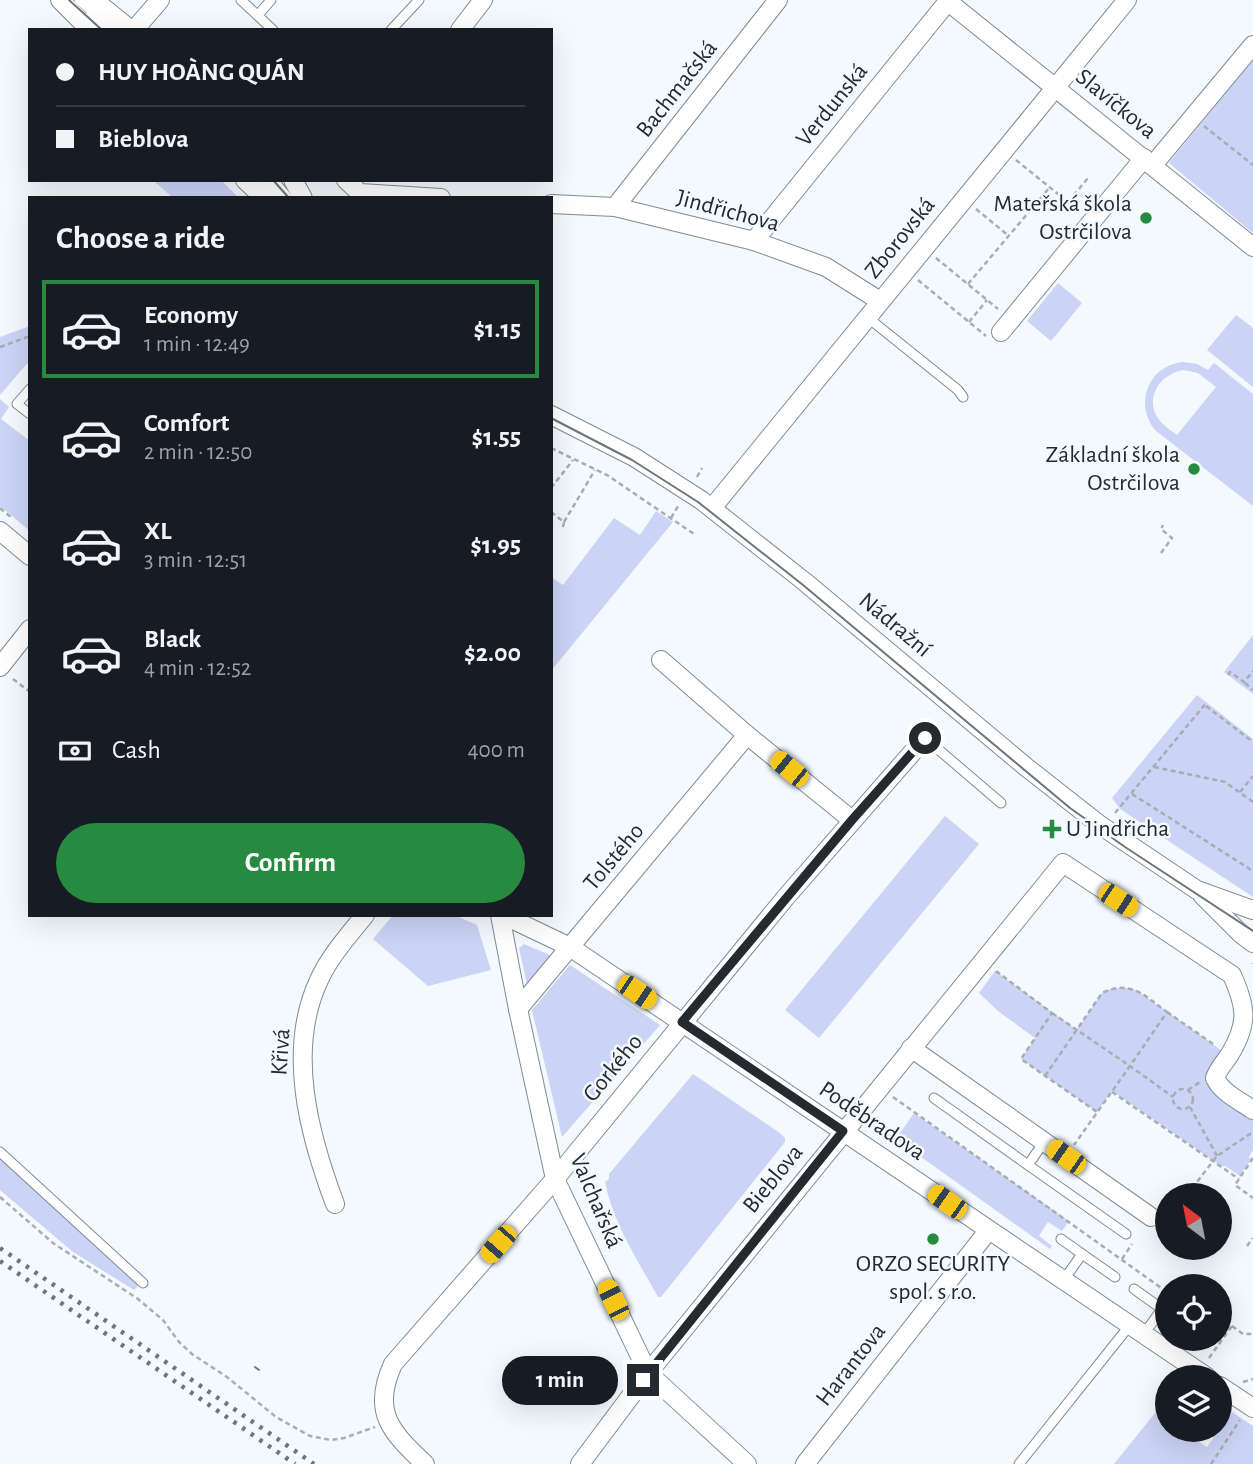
<!DOCTYPE html>
<html lang="en">
<head>
<meta charset="utf-8">
<style>
	:root { --surface:#171b24; --page:#242831; --text:#f1f3f6; --muted:#9ea1a6; --line:#363941; --accent:#268b40 }
	body { margin:0; font-family:"Alegreya Sans",sans-serif; background:var(--page); color:var(--text); height:100vh; display:flex; flex-direction:column; font-size:26px; white-space:nowrap }
	* { box-sizing:border-box; margin:0 }
	p { font-size:23px; color:var(--muted) }
	.icon { flex:none; width:38px; height:38px; fill:none; stroke:currentColor; stroke-width:2; stroke-linecap:round; stroke-linejoin:round }
	.map { position:relative; flex:1; overflow:hidden }
	.panel { position:absolute; left:28px; top:196px; width:525px; height:721px; display:flex; flex-direction:column; background:var(--surface); border-radius:0px; box-shadow:0 7px 28px #0002 }
	.panel>* { flex:none }
	.guide { position:absolute; left:28px; top:28px; width:525px; height:154px; border-radius:0px; box-shadow:0 7px 28px #0002; display:grid; align-content:center; height:154px; padding:0 28px; background:var(--surface) }
	.needle { width:46px; rotate:328deg }
	.controls { position:absolute; left:1155px; top:1183px; display:grid; gap:14px }
	.controls a { display:grid; place-items:center; width:77px; height:77px; border-radius:50%; background:var(--surface); box-shadow:0 7px 28px #0002; font-size:35px }
	.end { position:absolute; width:32px; height:32px; margin:-16px; border:9px solid #252a2e; background:#fff; box-shadow:0 0 0 4px #fff }
	.from { border-radius:50% }
	.bubble { position:absolute; height:49px; border-radius:24px; background:var(--surface); box-shadow:0 7px 28px #0002; font-size:23px; font-weight:600; line-height:49px; text-align:center }
	.car { position:absolute; width:21px; height:42px; margin:-21px -10px; border-radius:9px; box-shadow:0 0 5px 2px #0007; background:linear-gradient(#f5c518 24%,#345 0 40%,#f5c518 0 76%,#345 0 86%,#f5c518 0) }
	.guide b { display:flex; align-items:center; gap:24px; height:66px; font-size:26px }
	.guide b+b { border-top:2px solid var(--line) }
	.guide i { width:18px; height:18px; background:var(--text) }
	ul { padding:0; list-style:none }
	li { display:flex; align-items:center; gap:21px; height:98px; margin:0 14px 10px; padding:0 14px; border:4px solid transparent; border-radius:0px }
	li div { flex:1 }
	li b { display:block; font-size:26px }
	li em { font-style:normal; font-weight:600 }
	li.selected { border-color:var(--accent) }
	li>.icon { width:63px; height:63px; stroke-width:1.5 }
	h2 { padding:0 28px; font-size:32px; line-height:84px }
	.pay { display:flex; align-items:center; gap:18px; height:77px; padding:0 28px; font-size:26px }
	.pay p { margin-inline-start:auto }
	.cta { display:flex; gap:14px; margin-top:auto; padding:14px 28px }
	.cta a { flex:1; height:80px; border-radius:42px; background:var(--accent); color:#fff; font-size:28px; font-weight:600; line-height:80px; text-align:center }
	.map>svg:first-child { display:block }
</style>
</head>
<body>
<div class="map">
<svg width="1253" height="1464" viewBox="0 0 1253 1464">
	<rect width="100%" height="100%" fill="#f3f9fd"/>
	<!-- green -->
	<g fill="#cbd3f6" fill-rule="evenodd">
		<polygon points="1253,59 1253,233 1169,163"/>
		<polygon points="153,180 221,180 239,198 173,198"/>
		<polygon points="1058,283 1082,303 1051,341 1027,321"/>
		<polygon points="1236,315 1253,328 1253,387 1207,350"/>
		<polygon points="30,326 30,360 0,395 0,337"/>
		<path d="M1183 362 1197 364 1208 370 1214 363 1253 394V506L1156 431C1134 405 1147 366 1183 362ZM1183 370 1198 373 1216 387 1177 435C1172 431 1164 426 1160 421 1143 400 1159 374 1183 370Z"/>
		<polygon points="0,399 9,407 1,419 30,441 30,531 0,506"/>
		<polygon points="656,511 673,522 551,671 551,577 563,585 614,518 640,535"/>
		<polygon points="1253,635 1253,694 1224,672"/>
		<polygon points="1197,695 1253,739 1253,897 1120,809 1112,798"/>
		<polygon points="945,816 979,844 819,1038 785,1010"/>
		<polygon points="393,915 454,915 477,925 491,970 428,986 373,939"/>
		<polygon points="524,944 552,956 527,984 519,948"/>
		<polygon points="570,965 660,1025 562,1137 532,1010"/>
		<polygon points="995,971 1077,1030 1102,993 1113,988 1129,988 1138,991 1225,1053 1205,1082 1253,1115 1253,1150 1249,1157 1251,1159 1240,1176 1225,1166 1221,1166 1112,1091 1097,1112 1021,1059 1035,1038 998,1011 979,993"/>
		<path d="M693 1074 777 1131 785 1138V1142L661 1297H658C638 1261 613 1223 605 1182L609 1179V1174Z"/>
		<polygon points="914,1113 1069,1221 1062,1231 1048,1222 1039,1236 1052,1246 1050,1249 896,1139"/>
		<polygon points="0,1158 139,1285 134,1290 73,1252 0,1190"/>
		<polygon points="1232,1412 1253,1426 1253,1464 1114,1464 1155,1413 1167,1422 1167,1430 1180,1430 1207,1447"/>
	</g>
	<g fill="none" stroke-linecap="round" stroke-linejoin="round">
		<!-- lane casing -->
		<g stroke="#7f8c96" stroke-width="11">
			<g id="lane">
				<polyline points="79,0 112,30"/>
				<polyline points="241,0 273,30"/>
				<polyline points="258,15 271,0"/>
				<polyline points="89,17 102,30"/>
				<polyline points="391,30 419,0"/>
				<polyline points="264,180 280,198"/>
				<polyline points="273,180 288,198"/>
				<polyline points="867,317 958,390 963,397"/>
				<polyline points="30,389 17,404 30,414"/>
				<polyline points="925,738 1001,803"/>
				<polyline points="934,1098 1028,1165"/>
				<polyline points="1044,1142 1028,1165 1126,1234"/>
				<polyline points="0,1152 143,1283"/>
				<polyline points="1061,1239 1082,1254 1063,1281"/>
				<polyline points="1082,1254 1115,1277"/>
				<polyline points="1134,1289 1162,1309 1144,1334"/>
				<polyline points="1019,1464 1130,1325"/>
			</g>
		</g>
		<!-- street casing -->
		<g stroke="#7f8c96" stroke-width="20">
			<g id="street">
				<polyline points="60,0 90,30"/>
				<polyline points="94,0 131,30"/>
				<polyline points="946,0 1253,247"/>
				<polyline points="134,30 160,0"/>
				<polyline points="460,30 483,0"/>
				<polyline points="1153,165 1253,45"/>
				<polyline points="245,180 264,198"/>
				<polyline points="293,180 303,198"/>
				<polyline points="346,180 360,193 441,198"/>
				<polyline points="551,204 615,207 754,241 826,267 880,301"/>
				<polyline points="615,207 778,0"/>
				<polyline points="754,241 949,0"/>
				<polyline points="1001,332 1144,158"/>
				<polyline points="551,415 634,457 701,500 805,582 1026,767 1100,825 1197,890 1253,910"/>
				<polyline points="712,508 1127,0"/>
				<polyline points="0,531 30,556"/>
				<polyline points="661,660 747,735 852,820"/>
				<polyline points="0,667 30,629"/>
				<polyline points="1202,895 1240,933 1253,943"/>
				<polyline points="500,915 518,1009 555,1179 648,1373 747,1464"/>
				<polyline points="503,915 570,947 1207,1377"/>
				<polyline points="518,1009 747,735"/>
				<polyline points="911,1048 1151,1217"/>
				<path d="M335 1204C309 1135 286 1050 319 980 330 956 348 936 365 915"/>
				<polyline points="1220,1386 1253,1408"/>
				<path d="M425 1464C391 1432 371 1412 393 1364L555 1179 786 897 925 738"/>
				<path d="M580 1464 648 1373 1063 863 1232 975C1246 1006 1249 1023 1230 1054 1225 1062 1218 1069 1215 1078 1221 1092 1240 1101 1253 1110"/>
				<polyline points="805,1464 988,1231"/>
			</g>
		</g>
		<!-- path -->
		<g stroke="#a7adb1" stroke-width="2.5" stroke-dasharray="5 3.5" stroke-linecap="butt">
			<polyline points="1204,126 1253,165"/>
			<polyline points="1016,160 1079,211"/>
			<polyline points="1068,202 1088,178"/>
			<polyline points="976,209 1009,236"/>
			<polyline points="936,258 998,309"/>
			<polyline points="918,280 986,336"/>
			<polyline points="968,284 1050,187"/>
			<polyline points="969,322 987,300"/>
			<polyline points="0,347 30,336"/>
			<polyline points="551,448 607,475 694,534"/>
			<polyline points="697,477 702,468"/>
			<polyline points="551,488 573,460"/>
			<polyline points="0,508 12,518"/>
			<polyline points="551,512 564,522 563,527"/>
			<polyline points="671,518 678,506"/>
			<polyline points="564,522 595,470"/>
			<polyline points="1161,553 1172,538 1161,529 1163,525"/>
			<polyline points="1228,675 1230,672 1244,682 1253,671"/>
			<polyline points="13,679 30,692"/>
			<polyline points="1245,683 1253,690"/>
			<polyline points="1206,706 1253,742"/>
			<polyline points="1154,767 1225,782 1253,802"/>
			<polyline points="1240,792 1253,776"/>
			<polyline points="1132,794 1253,871"/>
			<polyline points="1115,813 1207,702"/>
			<polyline points="1253,963 1253,964"/>
			<polyline points="996,971 1052,1013 1021,1059 1097,1112"/>
			<polyline points="1167,1012 1216,1046"/>
			<polyline points="1052,1013 1130,1066 1074,1145"/>
			<path d="M1045 1076 1102 993C1130 979 1145 996 1167 1012L1130 1066 1173 1097"/>
			<circle cx="1183" cy="1099" r="10"/>
			<polyline points="1188,1090 1200,1082"/>
			<polyline points="1112,1092 1239,1179"/>
			<polyline points="893,1097 1167,1292"/>
			<polyline points="1190,1107 1217,1156"/>
			<polyline points="1253,1158 1235,1185 1253,1198"/>
			<polyline points="1176,1194 1178,1195"/>
			<polyline points="1187,1195 1217,1156 1253,1132"/>
			<polyline points="0,1197 53,1243 138,1299 163,1320 179,1342 192,1354 227,1377 276,1417 310,1436 331,1440 344,1438 375,1427"/>
			<polyline points="1247,1246 1253,1238"/>
			<polyline points="1122,1259 1132,1244"/>
			<polyline points="1232,1326 1243,1334 1253,1334"/>
			<polyline points="1209,1358 1232,1326 1220,1318"/>
			<polyline points="1243,1382 1253,1379"/>
			<polyline points="1211,1464 1240,1420"/>
		</g>
		<!-- lane -->
		<use href="#lane" stroke="#fff" stroke-width="9"/>
		<!-- street -->
		<use href="#street" stroke="#fff" stroke-width="18"/>
		<!-- tram -->
		<g stroke="#6f7579" stroke-width="2">
			<polyline points="69,0 102,30"/>
			<polyline points="273,180 289,198"/>
			<polyline points="551,418 632,460 698,502 803,585 1070,808 1125,847 1253,931"/>
			<polyline points="255,1367 259,1370"/>
		</g>
		<!-- rail -->
		<g stroke="#6f7579" stroke-width="4.5" stroke-dasharray="3.5 7" stroke-linecap="butt">
			<polyline points="0,1248 314,1464"/>
			<polyline points="0,1261 295,1464"/>
		</g>
	</g>
	<g fill="none" stroke-linecap="round" stroke-linejoin="round">
		<!-- route -->
		<polyline stroke="#252a2e" stroke-width="9" points="643,1380 843,1131 682,1022 852,820 925,738"/>
	</g>
	<!-- markers -->
	<g fill="#268b40" stroke="#f3f9fd" stroke-width="2.5">
		<circle cx="1146" cy="218" r="7"/>
		<circle cx="1194" cy="469" r="7"/>
		<path d="M1048.5 818.5h7v7h7v7h-7v7h-7v-7h-7v-7h7z"/>
		<circle cx="933" cy="1239" r="7"/>
	</g>
	<g text-anchor="middle" dominant-baseline="central" stroke-width="5" stroke-linejoin="round" paint-order="stroke">
		<!-- street labels -->
		<g font-size="24" fill="#252a2e" stroke="#f3f9fd">
			<text transform="translate(677 89) rotate(-52)">Bachmačská</text>
			<text transform="translate(1116 104) rotate(39)">Slavíčkova</text>
			<text transform="translate(832 105) rotate(-51)">Verdunská</text>
			<text transform="translate(728 211) rotate(15)">Jindřichova</text>
			<text transform="translate(900 238) rotate(-51)">Zborovská</text>
			<text transform="translate(895 625) rotate(40)">Nádražní</text>
			<text transform="translate(614 857) rotate(-50)">Tolstého</text>
			<text transform="translate(281 1052) rotate(-86)">Křivá</text>
			<text transform="translate(613 1068) rotate(-51)">Gorkého</text>
			<text transform="translate(872 1121) rotate(34)">Poděbradova</text>
			<text transform="translate(773 1179) rotate(-51)">Bieblova</text>
			<text transform="translate(596 1201) rotate(67)">Valchařská</text>
			<text transform="translate(851 1365) rotate(-52)">Harantova</text>
		</g>
		<!-- poi labels -->
		<g font-size="24" fill="#252a2e" stroke="#f3f9fd" text-anchor="end">
			<text x="1132" y="204">Mateřská škola<tspan x="1132" dy="28">Ostrčilova</tspan></text>
			<text x="1180" y="455">Základní škola<tspan x="1180" dy="28">Ostrčilova</tspan></text>
			<text x="1066" y="829" text-anchor="start">U Jindřicha</text>
			<text x="933" y="1264" text-anchor="middle">ORZO SECURITY<tspan x="933" dy="28">spol. s r.o.</tspan></text>
		</g>
	</g>
</svg>
<div class="controls">
<a><svg class="needle" viewBox="-14 -14 28 28"><path d="M0-13l5 13h-10z" fill="#e53935"/><path d="M0 13l5-13h-10z" fill="#9ea1a6"/></svg></a>
<a><svg class="icon" aria-label="locate" viewBox="0 0 24 24"><circle cx="12" cy="12" r="6"/><path d="M12 2v4M12 18v4M2 12h4M18 12h4"/></svg></a>
<a><svg class="icon" aria-label="layers" viewBox="0 0 24 24"><path d="M12 4l9 5-9 5-9-5zM3 14l9 5 9-5"/></svg></a>
</div>
<i class="end from" style="left:925px;top:738px"></i>
<i class="end" style="left:643px;top:1380px"></i>
<div class="bubble" style="left:502px;top:1356px;width:116px">1 min</div>
<i class="car" style="left:789px;top:769px;rotate:309deg"></i>
<i class="car" style="left:1118px;top:900px;rotate:123deg"></i>
<i class="car" style="left:637px;top:992px;rotate:124deg"></i>
<i class="car" style="left:1066px;top:1157px;rotate:305deg"></i>
<i class="car" style="left:947px;top:1202px;rotate:305deg"></i>
<i class="car" style="left:498px;top:1244px;rotate:221deg"></i>
<i class="car" style="left:613px;top:1300px;rotate:334deg"></i>
<div class="guide">
<b><i class="from"></i>HUY HOÀNG QUÁN</b>
<b><i></i>Bieblova</b>
</div>
<section class="panel">
<h2>Choose a ride</h2>
<ul>
<li class="selected"><svg class="icon" aria-label="car" viewBox="0 0 24 24"><path d="M5 17H2v-5l4-1 3-4h7l3 4 3 1v5h-3M9 17h6M6 11h13"/><circle cx="7" cy="17" r="2"/><circle cx="17" cy="17" r="2"/></svg><div><b>Economy</b><p>1 min · 12:49</p></div><em>$1.15</em></li>
<li><svg class="icon" aria-label="car" viewBox="0 0 24 24"><path d="M5 17H2v-5l4-1 3-4h7l3 4 3 1v5h-3M9 17h6M6 11h13"/><circle cx="7" cy="17" r="2"/><circle cx="17" cy="17" r="2"/></svg><div><b>Comfort</b><p>2 min · 12:50</p></div><em>$1.55</em></li>
<li><svg class="icon" aria-label="car" viewBox="0 0 24 24"><path d="M5 17H2v-5l4-1 3-4h7l3 4 3 1v5h-3M9 17h6M6 11h13"/><circle cx="7" cy="17" r="2"/><circle cx="17" cy="17" r="2"/></svg><div><b>XL</b><p>3 min · 12:51</p></div><em>$1.95</em></li>
<li><svg class="icon" aria-label="car" viewBox="0 0 24 24"><path d="M5 17H2v-5l4-1 3-4h7l3 4 3 1v5h-3M9 17h6M6 11h13"/><circle cx="7" cy="17" r="2"/><circle cx="17" cy="17" r="2"/></svg><div><b>Black</b><p>4 min · 12:52</p></div><em>$2.00</em></li>
</ul>
<div class="pay"><svg class="icon" aria-label="cash" viewBox="0 0 24 24"><path d="M3 7h18v10H3z"/><circle cx="12" cy="12" r="2"/></svg>Cash<p>400 m</p></div>
<div class="cta"><a>Confirm</a></div>
</section>
</div>
</body>
</html>
